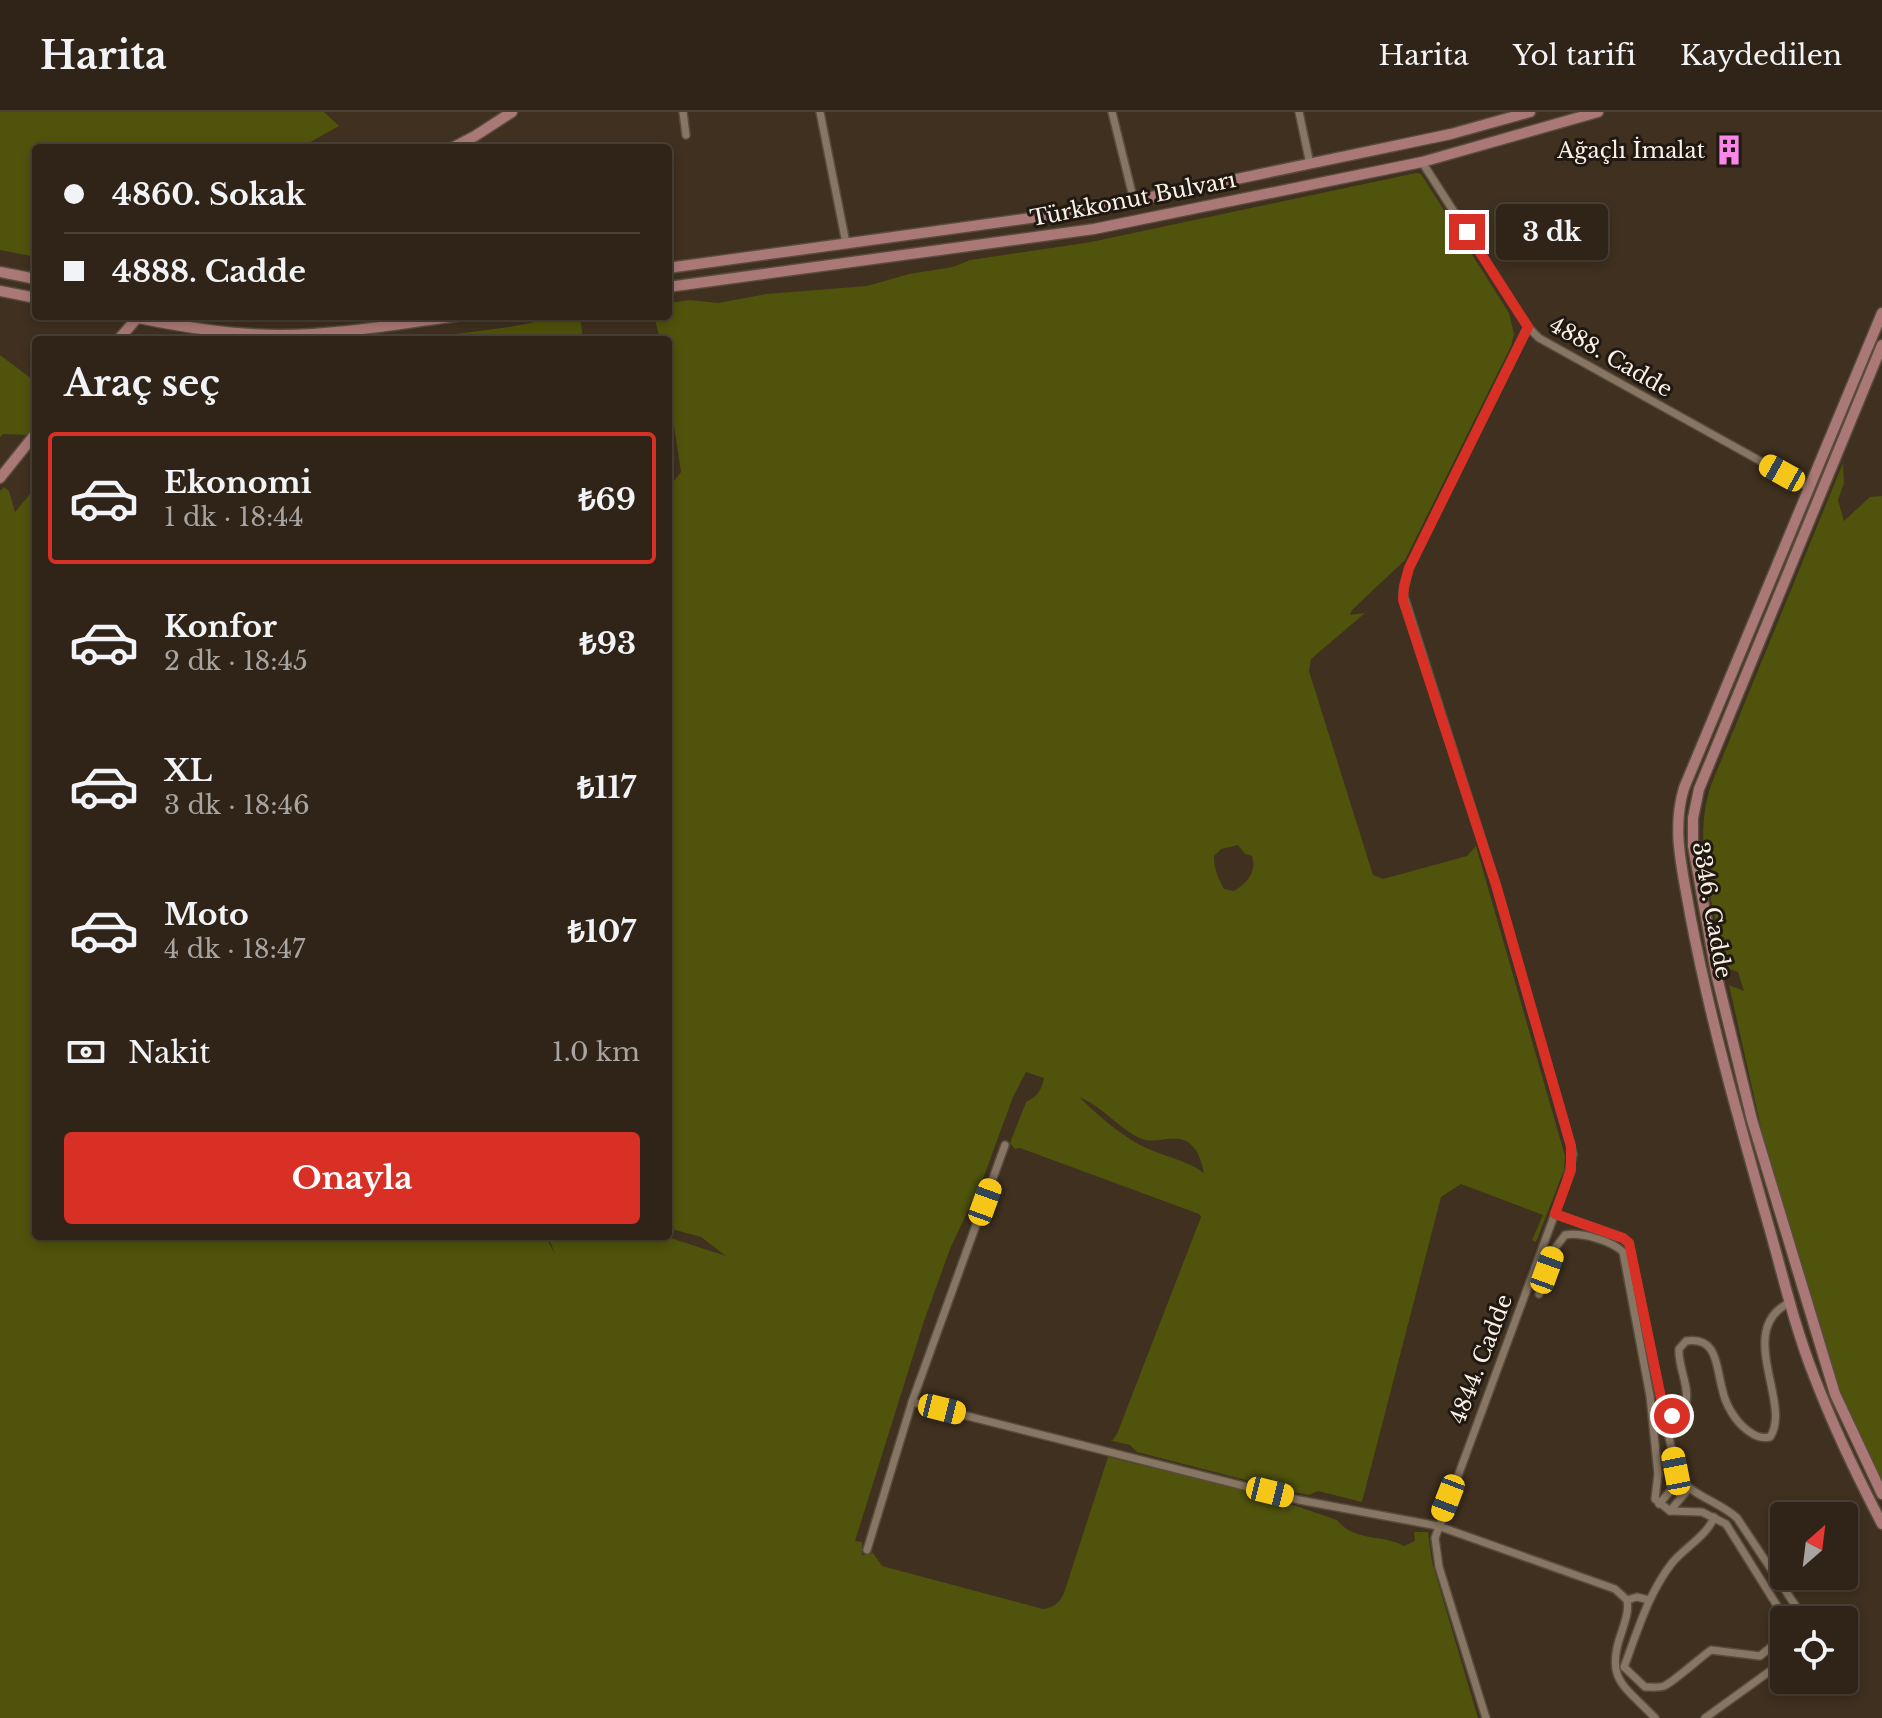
<!DOCTYPE html>
<html lang="tr">
<head>
<meta charset="utf-8">
<style>
	:root { --surface:#2f2417; --page:#372c20; --text:#f1f3f6; --muted:#a7a4a1; --line:#4a4136; --accent:#d93025 }
	body { margin:0; font-family:"Libre Baskerville",serif; background:var(--page); color:var(--text); height:100vh; display:flex; flex-direction:column; font-size:30px; white-space:nowrap }
	* { box-sizing:border-box; margin:0 }
	p { font-size:26px; color:var(--muted) }
	.icon { flex:none; width:44px; height:44px; fill:none; stroke:currentColor; stroke-width:2; stroke-linecap:round; stroke-linejoin:round }
	.map { position:relative; flex:1; overflow:hidden }
	.side { position:absolute; left:32px; top:224px; width:640px; height:904px; display:flex; flex-direction:column; background:var(--surface); border-radius:8px; box-shadow:0 4px 12px #0003,0 0 0 2px var(--line) }
	.side>* { flex:none }
	.banner { position:absolute; left:32px; top:32px; width:640px; height:176px; border-radius:8px; box-shadow:0 4px 12px #0003,0 0 0 2px var(--line); display:grid; align-content:center; height:176px; padding:0 32px; background:var(--surface) }
	.needle { width:52px; rotate:28deg }
	.fabs { position:absolute; left:1770px; top:1390px; display:grid; gap:16px }
	.fabs a { display:grid; place-items:center; width:88px; height:88px; border-radius:8px; background:var(--surface); box-shadow:0 4px 12px #0003,0 0 0 2px var(--line); font-size:40px }
	.end { position:absolute; width:36px; height:36px; margin:-18px; border:10px solid #d93025; background:#fff; box-shadow:0 0 0 4px #fff }
	.from { border-radius:50% }
	.bubble { position:absolute; height:56px; border-radius:8px; background:var(--surface); box-shadow:0 4px 12px #0003,0 0 0 2px var(--line); font-size:26px; font-weight:800; line-height:56px; text-align:center }
	.car { position:absolute; width:24px; height:48px; margin:-24px -12px; border-radius:10px; box-shadow:0 0 6px 2px #0007; background:linear-gradient(#f5c518 24%,#345 0 40%,#f5c518 0 76%,#345 0 86%,#f5c518 0) }
	.banner b { display:flex; align-items:center; gap:28px; height:76px; font-size:30px }
	.banner b+b { border-top:2px solid var(--line) }
	.banner i { width:20px; height:20px; background:var(--text) }
	ul { padding:0; list-style:none }
	li { display:flex; align-items:center; gap:24px; height:132px; margin:0 16px 12px; padding:0 16px; border:4px solid transparent; border-radius:8px }
	li div { flex:1 }
	li b { display:block; font-size:30px }
	li em { font-style:normal; font-weight:800 }
	li.active { border-color:var(--accent) }
	li>.icon { width:72px; height:72px; stroke-width:1.5 }
	h2 { padding:0 32px; font-size:36px; line-height:96px }
	.pay { display:flex; align-items:center; gap:20px; height:88px; padding:0 32px; font-size:30px }
	.pay p { margin-inline-start:auto }
	.cta { display:flex; gap:16px; margin-top:auto; padding:16px 32px }
	.cta a { flex:1; height:92px; border-radius:8px; background:var(--accent); color:#fff; font-size:32px; font-weight:800; line-height:92px; text-align:center }
	header { display:flex; align-items:center; gap:48px; box-sizing:border-box; height:112px; padding:0 40px; background:var(--surface); border-bottom:2px solid var(--line) }
	header strong { font-size:38px }
	nav { display:flex; gap:44px; margin-inline-start:auto; font-size:28px }
	.map>svg:first-child { display:block }
</style>
</head>
<body>
<header>
<strong>Harita</strong>
<nav><a>Harita</a><a>Yol tarifi</a><a>Kaydedilen</a></nav>
</header>
<div class="map">
<svg width="1882" height="1606" viewBox="0 0 1882 1606">
	<rect width="100%" height="100%" fill="#3f301f"/>
	<!-- green -->
	<g fill="#4f530b" fill-rule="evenodd">
		<polygon points="0,0 324,0 339,14 300,36 36,36 36,145 0,138"/>
		<path d="M1416 61 1421 62 1509 201 1514 222 1511 234 1405 448 1352 498 1350 503 1365 501 1311 547 1309 559 1373 763 1383 767 1467 744 1476 734 1565 1044 1564 1058 1536 1130 1532 1128 1543 1103 1461 1072 1441 1085 1362 1390 1318 1379 1309 1383 1289 1379 1137 1340 1130 1333 1112 1329 1117 1322 1201 1105 1199 1102 1020 1036 1015 1037 1010 1031 1026 990C1038 984 1041 979 1044 966L1026 960 1013 985 984 1064 950 1137 924 1209 855 1429 862 1430V1443L873 1441 882 1454 1043 1497C1055 1495 1059 1491 1064 1481L1108 1345 1258 1381 1337 1408C1354 1430 1383 1422 1404 1434L1415 1429 1414 1420H1428L1432 1450 1478 1606H0V379L4 375 9 379 15 400 36 375V1124H545L555 1142 548 1124H664L726 1144 701 1125 668 1116V377L681 360 668 273V228H660L654 204H668V191L690 188 718 191 766 182 867 174 909 162 953 155 970 148 1091 130ZM1238 733 1245 742 1252 744C1257 760 1247 771 1234 779L1224 777C1218 765 1214 758 1214 744L1221 737ZM1079 985C1102 994 1123 1020 1142 1027 1157 1032 1173 1022 1186 1029 1198 1036 1201 1048 1204 1061 1185 1047 1161 1044 1140 1033 1118 1021 1097 1002 1079 985Z"/>
		<polygon points="565,204 580,204 583,228 409,228 510,215"/>
		<polygon points="0,243 36,270 36,312 28,323 3,322 0,325"/>
		<path d="M1843 351 1844 371 1838 388 1844 409 1870 385 1882 384V1383L1843 1303 1782 1109 1729 873 1744 879 1738 860 1727 856C1714 795 1691 734 1711 673Z"/>
	</g>
	<g fill="none" stroke-linecap="round" stroke-linejoin="round">
		<!-- street casing -->
		<g stroke="#584c3d" stroke-width="10">
			<g id="street">
				<polyline points="683,0 686,23"/>
				<polyline points="820,0 846,131"/>
				<polyline points="1112,0 1134,89"/>
				<polyline points="1299,0 1310,52"/>
				<polyline points="1422,50 1528,215 1539,226 1809,376"/>
				<path d="M1555 1102 1623 1126 1629 1131 1676 1359C1688 1384 1718 1388 1737 1406L1805 1508"/>
				<path d="M1539 1182 1556 1135 1565 1123C1581 1120 1612 1129 1623 1140L1650 1284 1658 1362 1655 1387 1670 1399 1702 1400 1726 1412 1786 1508"/>
				<polyline points="912,1290 1299,1388 1438,1414 1615,1477 1627,1488 1637,1485 1649,1488"/>
				<path d="M1665 1305C1705 1297 1677 1262 1679 1237L1686 1229C1718 1224 1716 1255 1722 1276 1725 1292 1735 1309 1747 1318 1755 1324 1761 1327 1770 1325 1793 1292 1733 1216 1791 1190"/>
				<polyline points="1659,1392 1680,1368"/>
				<polyline points="1670,1399 1689,1376"/>
				<path d="M1714 1405C1708 1423 1684 1436 1672 1451 1648 1482 1638 1518 1624 1555L1645 1575C1651 1575 1658 1576 1664 1574 1672 1571 1701 1545 1711 1538L1760 1544 1784 1524"/>
				<polyline points="867,1438 912,1290 1005,1033"/>
				<path d="M1627 1488C1629 1500 1625 1509 1622 1519 1604 1568 1624 1573 1655 1606"/>
				<polyline points="1486,1606 1439,1455 1435,1426 1567,1069 1573,1042 1496,773 1403,481 1409,456 1528,215"/>
				<polyline points="1705,1606 1784,1549"/>
			</g>
		</g>
		<!-- secondary casing -->
		<g stroke="#584c3d" stroke-width="13">
			<g id="secondary">
				<polyline points="452,36 475,24 512,0"/>
				<polyline points="668,156 1089,98 1451,22 1530,0"/>
				<polyline points="0,160 36,167"/>
				<polyline points="668,175 1094,117 1422,50 1598,0"/>
				<polyline points="0,179 36,186"/>
				<path d="M1882 201 1684 676C1671 718 1683 760 1690 802 1709 903 1737 1002 1765 1101 1781 1155 1793 1211 1814 1264 1833 1314 1857 1364 1882 1412"/>
				<path d="M128 204C178 214 229 223 280 223 339 223 398 212 457 204"/>
				<polyline points="118,228 139,204"/>
				<polyline points="1882,233 1699,677 1693,706 1693,734 1716,861 1752,1008 1835,1282 1882,1382"/>
				<polyline points="0,366 36,321"/>
			</g>
		</g>
		<!-- street -->
		<use href="#street" stroke="#877663" stroke-width="7"/>
		<!-- secondary -->
		<use href="#secondary" stroke="#aa7876" stroke-width="10"/>
	</g>
	<g fill="none" stroke-linecap="round" stroke-linejoin="round">
		<!-- route -->
		<polyline stroke="#d93025" stroke-width="10" points="1467,120 1528,215 1409,456 1404,474 1403,488 1496,773 1571,1034 1571,1058 1555,1102 1623,1126 1629,1131 1665,1305 1672,1304"/>
	</g>
	<!-- icons -->
	<defs>
		<g id="building-bare" transform="scale(2.4)"><path d="M-4-6H4V6H1V3H-1V6H-4ZM-2.5-4.3h1.7v1.8h-1.7ZM.8-4.3h1.7v1.8H.8ZM-2.5-1h1.7V.8h-1.7ZM.8-1h1.7V.8H.8Z" fill="#fa87e7" stroke="#201912" stroke-width="2.5" paint-order="stroke"/></g>
	</defs>
	<g fill-rule="evenodd">
		<use href="#building-bare" x="1729" y="38"/>
	</g>
	<g text-anchor="middle" dominant-baseline="central" stroke-width="6" stroke-linejoin="round" paint-order="stroke">
		<!-- poi labels -->
		<g font-size="22" fill="#faf0e6" stroke="#201912" text-anchor="end">
			<text x="1705" y="38">Ağaçlı İmalat</text>
		</g>
		<!-- street labels -->
		<g font-size="22" fill="#faf0e6" stroke="#201912">
			<text transform="translate(1133 87) rotate(-11)">Türkkonut Bulvarı</text>
			<text transform="translate(1611 245) rotate(30)">4888. Cadde</text>
			<text transform="translate(1712 798) rotate(80)">3346. Cadde</text>
			<text transform="translate(1481 1247) rotate(-69)">4844. Cadde</text>
		</g>
	</g>
</svg>
<div class="fabs">
<a><svg class="needle" viewBox="-14 -14 28 28"><path d="M0-13l5 13h-10z" fill="#e53935"/><path d="M0 13l5-13h-10z" fill="#a7a4a1"/></svg></a>
<a><svg class="icon" aria-label="locate" viewBox="0 0 24 24"><circle cx="12" cy="12" r="6"/><path d="M12 2v4M12 18v4M2 12h4M18 12h4"/></svg></a>
</div>
<i class="end from" style="left:1672px;top:1304px"></i>
<i class="end" style="left:1467px;top:120px"></i>
<div class="bubble" style="left:1496px;top:92px;width:112px">3 dk</div>
<i class="car" style="left:1782px;top:361px;rotate:299deg"></i>
<i class="car" style="left:985px;top:1090px;rotate:20deg"></i>
<i class="car" style="left:1547px;top:1158px;rotate:20deg"></i>
<i class="car" style="left:942px;top:1297px;rotate:104deg"></i>
<i class="car" style="left:1676px;top:1359px;rotate:349deg"></i>
<i class="car" style="left:1270px;top:1380px;rotate:104deg"></i>
<i class="car" style="left:1448px;top:1386px;rotate:201deg"></i>
<div class="banner">
<b><i class="from"></i>4860. Sokak</b>
<b><i></i>4888. Cadde</b>
</div>
<section class="side">
<h2>Araç seç</h2>
<ul>
<li class="active"><svg class="icon" aria-label="car" viewBox="0 0 24 24"><path d="M5 17H2v-5l4-1 3-4h7l3 4 3 1v5h-3M9 17h6M6 11h13"/><circle cx="7" cy="17" r="2"/><circle cx="17" cy="17" r="2"/></svg><div><b>Ekonomi</b><p>1 dk · 18:44</p></div><em>₺69</em></li>
<li><svg class="icon" aria-label="car" viewBox="0 0 24 24"><path d="M5 17H2v-5l4-1 3-4h7l3 4 3 1v5h-3M9 17h6M6 11h13"/><circle cx="7" cy="17" r="2"/><circle cx="17" cy="17" r="2"/></svg><div><b>Konfor</b><p>2 dk · 18:45</p></div><em>₺93</em></li>
<li><svg class="icon" aria-label="car" viewBox="0 0 24 24"><path d="M5 17H2v-5l4-1 3-4h7l3 4 3 1v5h-3M9 17h6M6 11h13"/><circle cx="7" cy="17" r="2"/><circle cx="17" cy="17" r="2"/></svg><div><b>XL</b><p>3 dk · 18:46</p></div><em>₺117</em></li>
<li><svg class="icon" aria-label="car" viewBox="0 0 24 24"><path d="M5 17H2v-5l4-1 3-4h7l3 4 3 1v5h-3M9 17h6M6 11h13"/><circle cx="7" cy="17" r="2"/><circle cx="17" cy="17" r="2"/></svg><div><b>Moto</b><p>4 dk · 18:47</p></div><em>₺107</em></li>
</ul>
<div class="pay"><svg class="icon" aria-label="cash" viewBox="0 0 24 24"><path d="M3 7h18v10H3z"/><circle cx="12" cy="12" r="2"/></svg>Nakit<p>1.0 km</p></div>
<div class="cta"><a>Onayla</a></div>
</section>
</div>
</body>
</html>
